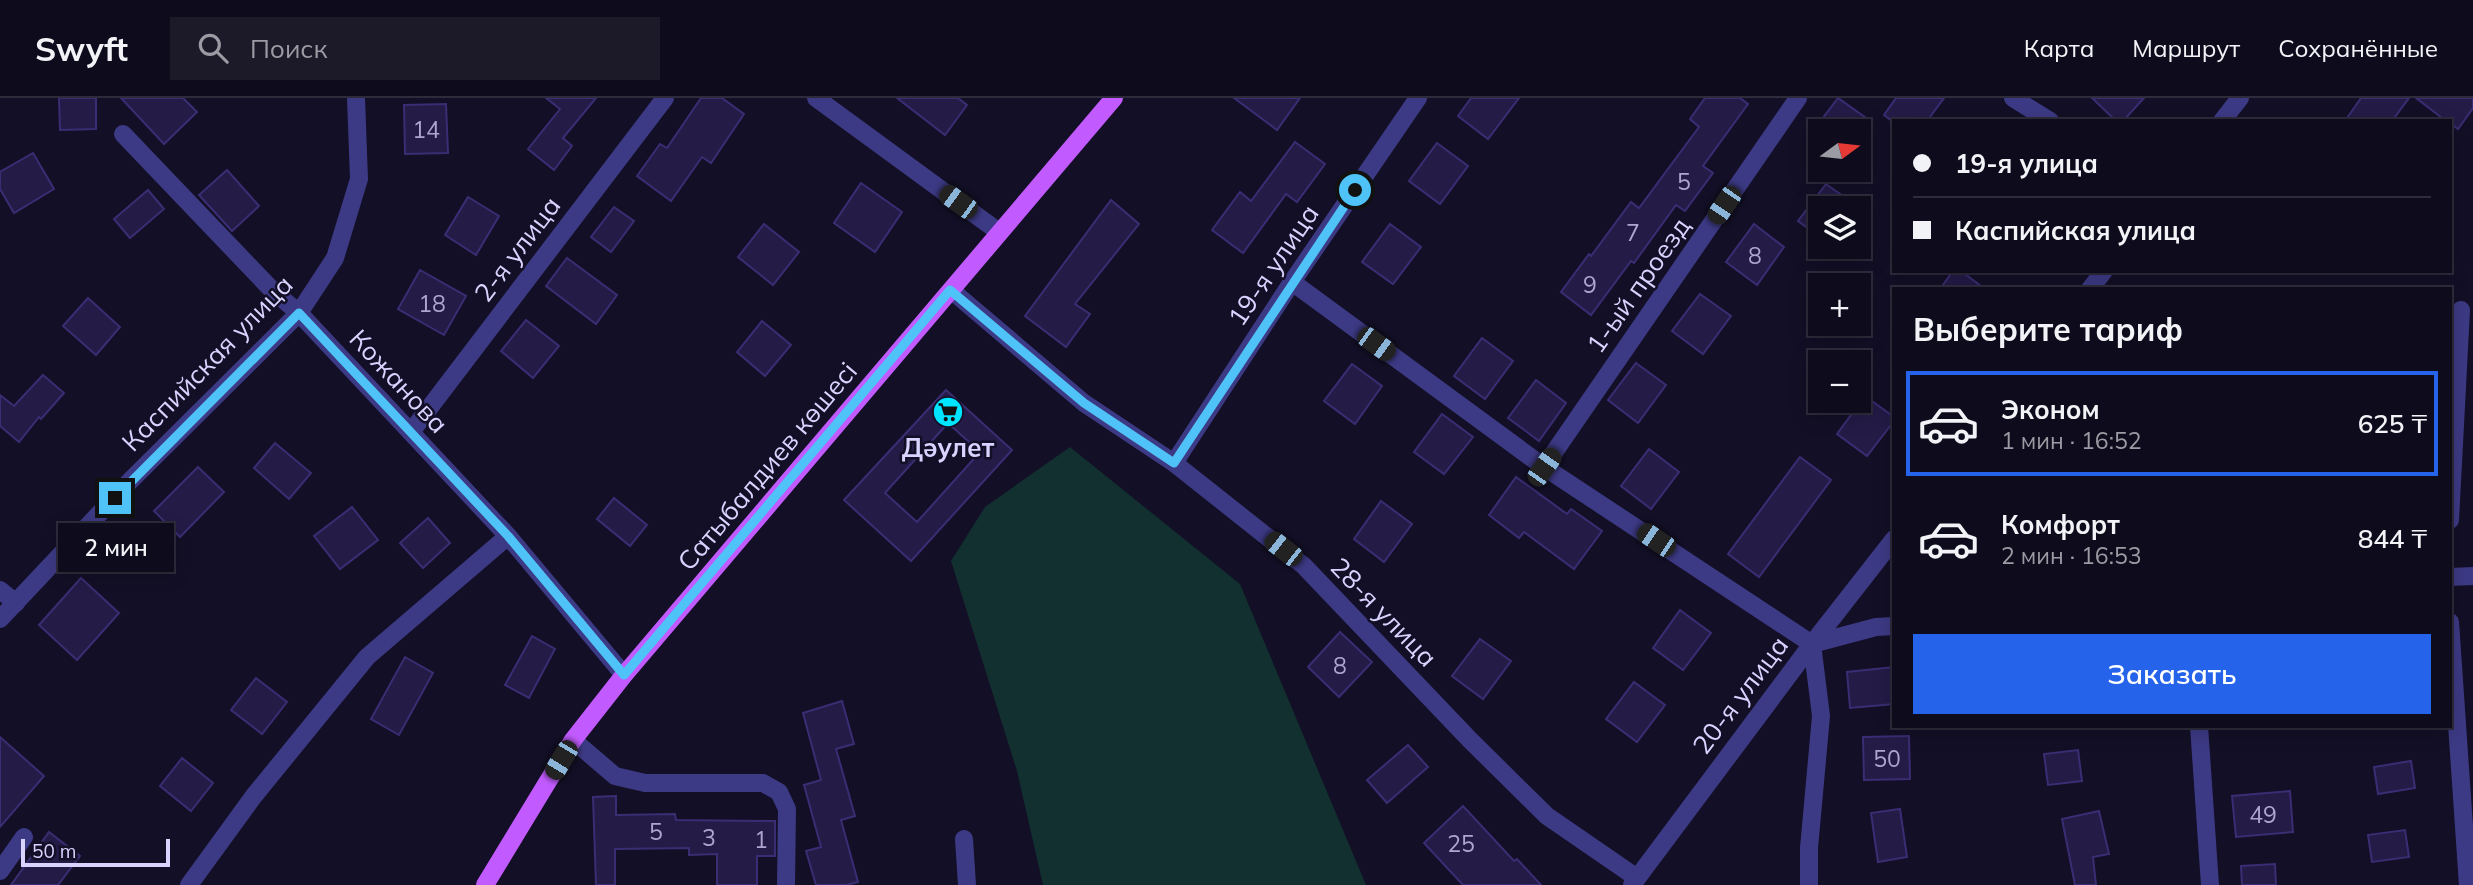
<!DOCTYPE html>
<html lang="ru">
<head>
<meta charset="utf-8">
<style>
	:root { --surface:#0e0b1c; --page:#1c1929; --text:#f1f3f6; --muted:#9b9ba3; --line:#2e2b3b; --accent:#2563eb }
	body { margin:0; font-family:Mulish,sans-serif; background:var(--page); color:var(--text); height:100vh; display:flex; flex-direction:column; font-size:26px; white-space:nowrap }
	* { box-sizing:border-box; margin:0 }
	p { font-size:23px; color:var(--muted) }
	.icon { flex:none; width:38px; height:38px; fill:none; stroke:currentColor; stroke-width:2; stroke-linecap:round; stroke-linejoin:round }
	.map { position:relative; flex:1; overflow:hidden }
	.side { position:absolute; left:1892px; top:189px; width:560px; height:441px; display:flex; flex-direction:column; background:var(--surface); border-radius:0px; box-shadow:0 4px 18px #0003,0 0 0 2px var(--line) }
	.side>* { flex:none }
	.banner { position:absolute; left:1892px; top:21px; width:560px; height:154px; border-radius:0px; box-shadow:0 4px 18px #0003,0 0 0 2px var(--line); display:grid; align-content:center; height:154px; padding:0 21px; background:var(--surface) }
	.needle { width:46px; rotate:75deg }
	.tools { position:absolute; left:1808px; top:21px; display:grid; gap:14px }
	.tools a { display:grid; place-items:center; width:63px; height:63px; border-radius:0px; background:var(--surface); box-shadow:0 4px 18px #0003,0 0 0 2px var(--line); font-size:35px }
	.scale { position:absolute; left:21px; bottom:18px; width:149px; box-sizing:border-box; padding-left:7px; border:4px solid #d9d4ff; border-top:0; font-size:19px; line-height:24px; white-space:nowrap; color:#d9d4ff; -webkit-text-stroke:5px #130f26; paint-order:stroke }
	.end { position:absolute; width:32px; height:32px; margin:-16px; border:9px solid #4fc3f7; background:#111; box-shadow:0 0 0 4px #111 }
	.from { border-radius:50% }
	.bubble { position:absolute; height:49px; border-radius:0px; background:var(--surface); box-shadow:0 4px 18px #0003,0 0 0 2px var(--line); font-size:23px; font-weight:600; line-height:49px; text-align:center }
	.car { position:absolute; width:21px; height:42px; margin:-21px -10px; border-radius:9px; box-shadow:0 0 5px 2px #0007; background:linear-gradient(#222 24%,#8ab4d8 0 40%,#222 0 76%,#8ab4d8 0 86%,#222 0) }
	.banner b { display:flex; align-items:center; gap:24px; height:66px; font-size:26px }
	.banner b+b { border-top:2px solid var(--line) }
	.banner i { width:18px; height:18px; background:var(--text) }
	ul { padding:0; list-style:none }
	li { display:flex; align-items:center; gap:21px; height:105px; margin:0 14px 10px; padding:0 7px; border:4px solid transparent; border-radius:0px }
	li div { flex:1 }
	li b { display:block; font-size:26px }
	li em { font-style:normal; font-weight:600 }
	li.selected { border-color:var(--accent) }
	li>.icon { width:63px; height:63px; stroke-width:1.5 }
	h2 { padding:0 21px; font-size:32px; line-height:84px }
	.action { display:flex; gap:14px; margin-top:auto; padding:14px 21px }
	.action a { flex:1; height:80px; border-radius:0px; background:var(--accent); color:#fff; font-size:28px; font-weight:600; line-height:80px; text-align:center }
	header { display:flex; align-items:center; gap:42px; box-sizing:border-box; height:98px; padding:0 35px; background:var(--surface); border-bottom:2px solid var(--line) }
	header strong { font-size:33px }
	nav { display:flex; gap:38px; margin-inline-start:auto; font-size:24px }
	.search { width:490px; height:63px; background:var(--page); display:flex; align-items:center; gap:18px; box-sizing:border-box; padding:0 24px; border-radius:0px; color:var(--muted); font-size:26px }
	.map>svg:first-child { display:block }
</style>
</head>
<body>
<header>
<strong>Swyft</strong>
<div class="search"><svg class="icon" aria-label="search" viewBox="0 0 24 24"><circle cx="10" cy="10" r="6"/><path d="M15 15l6 6"/></svg>Поиск</div>
<nav><a>Карта</a><a>Маршрут</a><a>Сохранённые</a></nav>
</header>
<div class="map">
<svg width="2473" height="787" viewBox="0 0 2473 787">
	<rect width="100%" height="100%" fill="#130f26"/>
	<!-- green -->
	<polygon fill="#12302f" points="1070,349 1240,486 1366,787 1043,787 1017,673 951,463 985,409"/>
	<!-- building -->
	<g fill="#241b47" stroke="#3b2d73" stroke-width="2" fill-rule="evenodd">
		<polygon points="59,0 96,0 96,31 60,32"/>
		<polygon points="121,0 183,0 197,14 164,46"/>
		<polygon points="546,0 596,0 563,40 572,48 554,72 528,51 560,11"/>
		<polygon points="701,0 722,0 744,16 711,65 702,59 671,103 637,78 660,46 667,50"/>
		<polygon points="897,0 958,0 967,7 945,37"/>
		<polygon points="1234,0 1300,0 1277,32"/>
		<polygon points="1471,0 1519,0 1488,41 1458,18"/>
		<polygon points="1705,0 1740,0 1748,6 1703,68 1713,75 1685,113 1676,107 1634,165 1631,163 1591,217 1561,194 1589,156 1591,158 1631,104 1639,110 1699,29 1690,21"/>
		<polygon points="1838,0 1869,22 1861,33 1813,33"/>
		<polygon points="1896,0 1944,0 1927,23 1892,23 1884,17"/>
		<polygon points="2092,0 2144,0 2123,23 2116,23"/>
		<polygon points="2361,0 2409,0 2392,23 2345,23"/>
		<polygon points="2416,0 2473,0 2473,10 2458,31 2450,25 2450,23 2446,23"/>
		<polygon points="446,6 448,55 405,56 404,7"/>
		<polygon points="1295,44 1325,66 1297,104 1286,96 1243,155 1212,132 1240,94 1251,103"/>
		<polygon points="1437,45 1468,68 1440,106 1409,83"/>
		<polygon points="33,55 54,91 14,115 0,91 0,74"/>
		<polygon points="227,72 259,108 232,133 199,97"/>
		<polygon points="861,85 902,114 875,154 834,125"/>
		<polygon points="1826,86 1860,110 1820,110 1820,139 1798,123"/>
		<polygon points="148,92 164,111 130,140 114,121"/>
		<polygon points="468,99 499,118 476,157 445,137"/>
		<polygon points="1111,102 1139,126 1075,206 1090,216 1066,249 1025,218"/>
		<polygon points="614,109 634,123 611,154 591,139"/>
		<polygon points="764,126 799,154 773,187 738,159"/>
		<polygon points="1390,126 1421,149 1393,186 1362,164"/>
		<polygon points="1754,126 1784,149 1757,187 1726,164"/>
		<polygon points="567,160 617,197 596,226 546,188"/>
		<polygon points="420,172 466,198 444,237 398,211"/>
		<polygon points="1953,173 1961,173 1985,191 1940,191"/>
		<polygon points="1700,196 1731,218 1703,256 1672,233"/>
		<polygon points="88,200 120,229 96,257 63,228"/>
		<polygon points="526,222 559,248 533,280 501,253"/>
		<polygon points="762,223 791,247 765,278 737,254"/>
		<polygon points="1482,240 1513,263 1485,301 1454,278"/>
		<polygon points="1636,265 1666,287 1638,325 1608,302"/>
		<polygon points="1352,266 1382,288 1355,326 1324,303"/>
		<polygon points="43,277 64,295 41,321 39,319 19,344 0,328 0,297 14,308"/>
		<polygon points="1536,282 1566,305 1539,343 1508,320"/>
		<path d="M946 292 1012 352 911 463 844 402ZM948 325 980 354 917 424 885 395Z"/>
		<polygon points="1865,298 1894,319 1894,323 1867,358 1837,336"/>
		<polygon points="1442,316 1473,339 1444,376 1414,354"/>
		<polygon points="275,345 311,375 289,401 254,370"/>
		<polygon points="1649,351 1679,374 1651,411 1621,388"/>
		<polygon points="1800,359 1831,382 1759,479 1728,456"/>
		<polygon points="198,369 224,394 180,439 154,413"/>
		<polygon points="1516,379 1567,416 1571,411 1602,433 1574,471 1524,434 1519,440 1489,417"/>
		<polygon points="614,400 647,427 630,448 597,421"/>
		<polygon points="1381,403 1412,426 1384,464 1354,441"/>
		<polygon points="352,409 378,442 340,471 314,438"/>
		<polygon points="428,420 450,445 423,470 400,445"/>
		<polygon points="81,480 119,515 77,562 39,527"/>
		<polygon points="1680,512 1711,535 1683,572 1653,550"/>
		<polygon points="1340,534 1372,564 1339,599 1308,569"/>
		<polygon points="532,538 555,551 529,600 505,587"/>
		<polygon points="1480,541 1511,563 1483,601 1452,578"/>
		<polygon points="405,559 433,575 399,637 371,621"/>
		<polygon points="1894,569 1894,606 1850,610 1847,574"/>
		<polygon points="256,580 287,604 262,636 231,612"/>
		<polygon points="1634,584 1665,607 1637,644 1606,621"/>
		<polygon points="842,603 854,646 836,651 855,718 841,722 858,784 846,787 816,787 806,753 821,749 804,687 821,682 803,615"/>
		<polygon points="1909,638 1910,681 1864,682 1863,639"/>
		<polygon points="0,639 44,678 0,729"/>
		<polygon points="1408,647 1428,669 1387,705 1367,682"/>
		<polygon points="2078,652 2082,683 2048,687 2044,656"/>
		<polygon points="182,660 213,685 191,713 160,688"/>
		<polygon points="2411,663 2415,690 2378,696 2374,669"/>
		<polygon points="2290,693 2293,734 2236,739 2232,698"/>
		<polygon points="616,698 616,717 675,716 676,722 775,723 775,758 757,758 757,787 717,787 717,756 689,757 689,750 615,751 615,787 596,787 593,699"/>
		<polygon points="1463,708 1514,763 1517,761 1541,787 1463,787 1424,745"/>
		<polygon points="1900,711 1907,759 1878,764 1871,715"/>
		<polygon points="2099,713 2109,756 2093,759 2096,787 2075,787 2062,721"/>
		<polygon points="2405,732 2409,759 2372,764 2368,737"/>
		<polygon points="49,734 80,758 58,787 11,787"/>
		<polygon points="2275,766 2276,787 2242,787 2241,768"/>
	</g>
	<g fill="none" stroke-linecap="round" stroke-linejoin="round">
		<!-- street -->
		<g stroke="#3d3a85" stroke-width="18">
			<polyline points="816,0 999,134"/>
			<polyline points="2013,0 2050,23"/>
			<polyline points="2222,23 2240,0"/>
			<polyline points="123,36 273,193 299,215 508,438 624,577"/>
			<polyline points="1292,184 1544,369 1812,546"/>
			<polyline points="2090,191 2104,173"/>
			<polyline points="951,192 1084,305 1174,365 1304,468 1470,642 1547,718 1637,780"/>
			<polyline points="411,334 665,0"/>
			<polyline points="1174,365 1292,184 1418,0"/>
			<polyline points="1544,369 1798,0"/>
			<polyline points="2450,422 2461,212"/>
			<polyline points="2450,479 2473,478"/>
			<polyline points="0,492 16,505"/>
			<polyline points="0,521 131,382 299,215 335,160 359,81 356,0"/>
			<polyline points="2450,524 2468,787"/>
			<polyline points="1812,546 1876,529 1894,528"/>
			<polyline points="2199,628 2210,787"/>
			<polyline points="573,642 615,678 645,685 763,685 779,694 787,711 786,787"/>
			<polyline points="964,741 967,787"/>
			<polyline points="0,773 24,739"/>
			<polyline points="189,787 253,699 367,559 508,438"/>
			<polyline points="1632,787 1812,546 1894,441"/>
			<polyline points="1809,787 1809,750 1821,618 1812,546"/>
		</g>
		<!-- primary -->
		<polyline stroke="#c25bff" stroke-width="18" points="485,787 573,642 624,577 1114,0"/>
	</g>
	<g fill="none" stroke-linecap="round" stroke-linejoin="round">
		<!-- route -->
		<polyline stroke="#4fc3f7" stroke-width="9" points="115,400 299,215 508,438 624,577 950,192 1084,305 1174,365 1355,92"/>
	</g>
	<!-- icons -->
	<defs>
		<g id="supermarket-disc" transform="scale(1.575)"><circle r="9.5" fill="#00e5ff" stroke="#130f26"/><path d="M-6-5.5h2.5l.6 2H6L4.5 2H-2.5L-4.4-4H-6ZM-1.5 3.2a1.3 1.3 0 1 0 .1 0ZM3 3.2a1.3 1.3 0 1 0 .1 0Z" fill="#111"/></g>
	</defs>
	<g fill-rule="evenodd">
		<use href="#supermarket-disc" x="948" y="314"/>
	</g>
	<g text-anchor="middle" dominant-baseline="central" stroke-width="5" stroke-linejoin="round" paint-order="stroke">
		<!-- number labels -->
		<g font-size="23" fill="#aca6d1">
			<text x="426" y="31">14</text>
			<text x="1684" y="83">5</text>
			<text x="1633" y="134">7</text>
			<text x="1755" y="157">8</text>
			<text x="1590" y="186">9</text>
			<text x="432" y="205">18</text>
			<text x="1340" y="567">8</text>
			<text x="1887" y="660">50</text>
			<text x="2263" y="716">49</text>
			<text x="656" y="733">5</text>
			<text x="709" y="739">3</text>
			<text x="761" y="741">1</text>
			<text x="1461" y="745">25</text>
		</g>
		<!-- street labels -->
		<g font-size="26" fill="#d9d4ff" stroke="#130f26">
			<text transform="translate(517 151) rotate(-53)">2-я улица</text>
			<text transform="translate(1273 167) rotate(-56)">19-я улица</text>
			<text transform="translate(1638 187) rotate(-55)">1-ый проезд</text>
			<text transform="translate(207 265) rotate(-46)">Каспийская улица</text>
			<text transform="translate(399 283) rotate(47)">Кожанова</text>
			<text transform="translate(767 368) rotate(-50)">Сатыбалдиев көшесі</text>
			<text transform="translate(1384 514) rotate(46)">28-я улица</text>
			<text transform="translate(1740 597) rotate(-53)">20-я улица</text>
		</g>
		<!-- poi labels -->
		<g font-size="26" font-weight="bold" fill="#d9d4ff" stroke="#130f26">
			<text x="948" y="349">Дәулет</text>
		</g>
	</g>
</svg>
<div class="tools">
<a><svg class="needle" viewBox="-14 -14 28 28"><path d="M0-13l5 13h-10z" fill="#e53935"/><path d="M0 13l5-13h-10z" fill="#9b9ba3"/></svg></a>
<a><svg class="icon" aria-label="layers" viewBox="0 0 24 24"><path d="M12 4l9 5-9 5-9-5zM3 14l9 5 9-5"/></svg></a>
<a>+</a>
<a>−</a>
</div>
<div class="scale">50 m</div>
<i class="end from" style="left:1355px;top:92px"></i>
<i class="end" style="left:115px;top:400px"></i>
<div class="bubble" style="left:58px;top:425px;width:116px">2 мин</div>
<i class="car" style="left:958px;top:104px;rotate:306deg"></i>
<i class="car" style="left:1724px;top:107px;rotate:214deg"></i>
<i class="car" style="left:1376px;top:246px;rotate:126deg"></i>
<i class="car" style="left:1544px;top:369px;rotate:35deg"></i>
<i class="car" style="left:1656px;top:442px;rotate:304deg"></i>
<i class="car" style="left:1283px;top:451px;rotate:308deg"></i>
<i class="car" style="left:561px;top:662px;rotate:211deg"></i>
<div class="banner">
<b><i class="from"></i>19-я улица</b>
<b><i></i>Каспийская улица</b>
</div>
<section class="side">
<h2>Выберите тариф</h2>
<ul>
<li class="selected"><svg class="icon" aria-label="car" viewBox="0 0 24 24"><path d="M5 17H2v-5l4-1 3-4h7l3 4 3 1v5h-3M9 17h6M6 11h13"/><circle cx="7" cy="17" r="2"/><circle cx="17" cy="17" r="2"/></svg><div><b>Эконом</b><p>1 мин · 16:52</p></div><em>625 ₸</em></li>
<li><svg class="icon" aria-label="car" viewBox="0 0 24 24"><path d="M5 17H2v-5l4-1 3-4h7l3 4 3 1v5h-3M9 17h6M6 11h13"/><circle cx="7" cy="17" r="2"/><circle cx="17" cy="17" r="2"/></svg><div><b>Комфорт</b><p>2 мин · 16:53</p></div><em>844 ₸</em></li>
</ul>
<div class="action"><a>Заказать</a></div>
</section>
</div>
</body>
</html>
